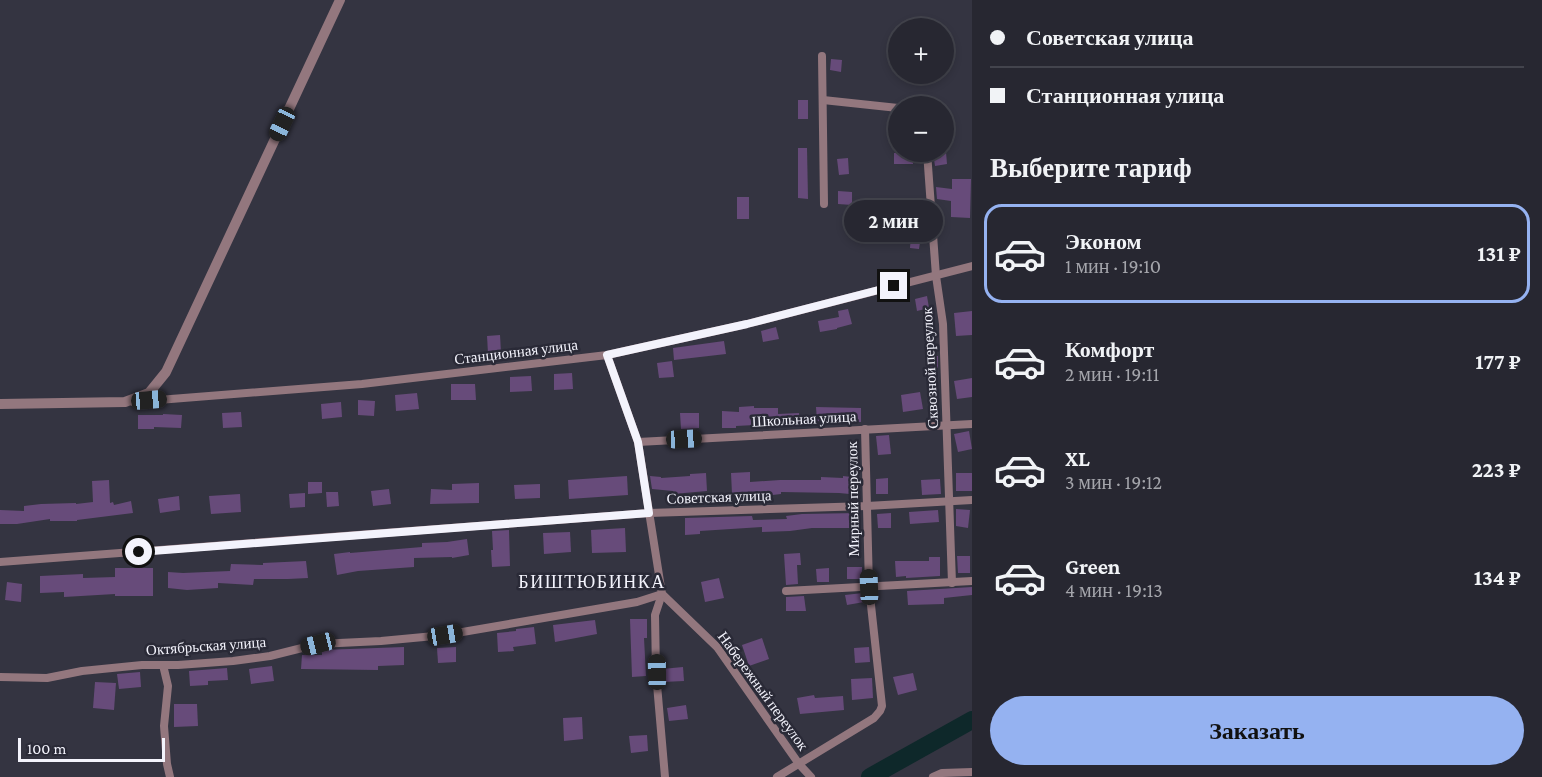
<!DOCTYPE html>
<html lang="ru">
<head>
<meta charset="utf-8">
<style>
	:root { --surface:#272731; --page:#33333d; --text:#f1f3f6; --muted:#a4a5ab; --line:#43444d; --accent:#95b2f1 }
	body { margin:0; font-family:"Crimson Pro",serif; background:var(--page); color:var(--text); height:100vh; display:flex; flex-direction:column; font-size:22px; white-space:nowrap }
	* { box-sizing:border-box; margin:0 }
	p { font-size:20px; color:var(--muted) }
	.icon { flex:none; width:33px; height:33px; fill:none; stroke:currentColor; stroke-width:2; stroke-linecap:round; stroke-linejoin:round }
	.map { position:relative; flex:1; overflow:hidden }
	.details { display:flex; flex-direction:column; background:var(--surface); width:570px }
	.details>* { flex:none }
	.guide { display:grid; align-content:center; height:132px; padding:0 18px; background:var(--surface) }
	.fabs { position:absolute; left:888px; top:18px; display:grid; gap:12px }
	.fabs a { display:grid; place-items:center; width:66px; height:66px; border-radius:50%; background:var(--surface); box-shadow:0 3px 9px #0003,0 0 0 2px var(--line); font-size:30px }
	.scale { position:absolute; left:18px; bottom:15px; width:147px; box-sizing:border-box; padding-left:6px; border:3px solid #f3f3fc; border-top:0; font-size:16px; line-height:21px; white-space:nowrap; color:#f3f3fc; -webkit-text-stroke:4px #2a2a37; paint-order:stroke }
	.end { position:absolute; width:27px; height:27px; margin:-14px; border:8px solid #f3f3fc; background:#111; box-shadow:0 0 0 3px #111 }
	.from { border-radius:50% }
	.bubble { position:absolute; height:42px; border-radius:21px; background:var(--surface); box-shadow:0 3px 9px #0003,0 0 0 2px var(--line); font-size:20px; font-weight:700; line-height:42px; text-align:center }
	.car { position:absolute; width:18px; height:36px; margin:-18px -9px; border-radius:8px; box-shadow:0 0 4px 2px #0007; background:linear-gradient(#222 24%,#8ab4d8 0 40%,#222 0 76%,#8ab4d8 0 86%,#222 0) }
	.guide b { display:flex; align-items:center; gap:21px; height:57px; font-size:22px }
	.guide b+b { border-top:2px solid var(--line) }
	.guide i { width:15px; height:15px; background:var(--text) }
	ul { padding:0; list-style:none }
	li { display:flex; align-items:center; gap:18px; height:99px; margin:0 12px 9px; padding:0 6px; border:3px solid transparent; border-radius:18px }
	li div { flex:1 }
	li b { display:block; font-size:22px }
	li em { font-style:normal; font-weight:700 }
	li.selected { border-color:var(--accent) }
	li>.icon { width:54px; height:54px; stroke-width:1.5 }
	h2 { padding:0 18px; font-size:27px; line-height:72px }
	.action { display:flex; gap:12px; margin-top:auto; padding:12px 18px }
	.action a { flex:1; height:69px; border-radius:36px; background:var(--accent); color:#111; font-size:24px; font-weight:700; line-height:69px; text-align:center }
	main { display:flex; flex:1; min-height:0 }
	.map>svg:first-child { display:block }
</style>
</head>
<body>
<main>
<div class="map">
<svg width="972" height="777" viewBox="0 0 972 777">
	<rect width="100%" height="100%" fill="#343441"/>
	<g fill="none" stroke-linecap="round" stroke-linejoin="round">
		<!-- river -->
		<polyline stroke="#0e282a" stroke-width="18" points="870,777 972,720"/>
	</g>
	<!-- building -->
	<g fill="#674b7a">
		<polygon points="831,59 842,60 841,72 830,70"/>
		<rect x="798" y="100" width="10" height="19"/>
		<polygon points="798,148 807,148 808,199 798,198"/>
		<polygon points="946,152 947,164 935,166 933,153"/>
		<rect x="894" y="153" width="19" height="11"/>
		<polygon points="848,158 849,174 839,175 837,159"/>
		<polygon points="952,179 971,179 970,218 951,217 951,201 937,199 936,187 952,189"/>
		<polygon points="838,191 852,192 852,205 838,204"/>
		<rect x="737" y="197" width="12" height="22"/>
		<polygon points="911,235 921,236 919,249 910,248"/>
		<polygon points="927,296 929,308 917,311 915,299"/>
		<polygon points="848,309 852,324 837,328 837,329 820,332 818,321 839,317 838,311"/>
		<polygon points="972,311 972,335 956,336 954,313"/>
		<polygon points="776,327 779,339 763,342 761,331"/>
		<polygon points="500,335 501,352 488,353 487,336"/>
		<polygon points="724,341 726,354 674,360 673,348"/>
		<rect x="926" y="356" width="12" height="12"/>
		<polygon points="672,361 674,377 659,378 657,363"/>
		<polygon points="572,373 573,389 554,390 554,374"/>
		<polygon points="531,376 532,391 510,392 510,377"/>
		<polygon points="972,378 972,397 957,399 954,381"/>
		<polygon points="451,384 475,384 476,400 451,400"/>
		<polygon points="920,392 923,409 903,412 901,395"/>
		<polygon points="417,393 419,409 396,411 395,395"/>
		<polygon points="358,400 375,401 374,416 358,415"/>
		<polygon points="341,402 342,417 322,419 321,404"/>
		<polygon points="754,406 754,408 778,408 778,414 799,413 800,426 786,427 786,425 755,425 736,426 736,428 722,428 722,411 739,412 739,407"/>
		<polygon points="816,407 861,408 861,422 817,421"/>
		<polygon points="241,412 242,427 223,428 222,413"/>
		<polygon points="680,413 699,413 699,428 681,429"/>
		<polygon points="163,414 182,415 181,428 154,427 154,429 138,429 138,415 163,415"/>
		<polygon points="969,431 972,449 958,452 954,434"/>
		<polygon points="889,435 891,454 878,455 876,436"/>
		<polygon points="750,472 750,482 780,480 821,480 821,477 843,478 843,476 860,478 860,495 839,493 781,492 781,494 764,496 764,494 732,494 731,473"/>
		<polygon points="706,473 707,491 673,494 673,491 652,489 650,476 661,477 661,478 690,476 690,474"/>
		<rect x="956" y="473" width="16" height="18"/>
		<polygon points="627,476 628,495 569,499 568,480"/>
		<polygon points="888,478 888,494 876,494 876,479"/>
		<polygon points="940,479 941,494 922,495 921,480"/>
		<polygon points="109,480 110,503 113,502 114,505 131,501 133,513 77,520 77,521 50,521 50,519 17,524 0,524 0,510 24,511 24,506 41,504 76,503 76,504 93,502 92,481"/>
		<polygon points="308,482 322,482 322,493 308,494"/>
		<polygon points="479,483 479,503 430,504 431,489 452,490 452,484"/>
		<polygon points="540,484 540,498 515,499 514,485"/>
		<polygon points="389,489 391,504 373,506 371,491"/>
		<polygon points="326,492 338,492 339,506 327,507"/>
		<polygon points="305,493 305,507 290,508 289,494"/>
		<polygon points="240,494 241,512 211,514 209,496"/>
		<polygon points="179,496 180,510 160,513 158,499"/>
		<polygon points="956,509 970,510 968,528 956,526"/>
		<polygon points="938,510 939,522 910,524 909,512"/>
		<polygon points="859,513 860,528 812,528 790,531 762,532 762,527 700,531 700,534 685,535 685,518 752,516 753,520 787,519 786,516 802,514"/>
		<polygon points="891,513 891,528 878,528 877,514"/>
		<polygon points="625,528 626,552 592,553 591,530"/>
		<polygon points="509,530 510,566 492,567 491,550 493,550 492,531"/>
		<polygon points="570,532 571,552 544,554 543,533"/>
		<polygon points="467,539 469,555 452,558 452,557 414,558 414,567 358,571 337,575 334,554 350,552 350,553 422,547 422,543 447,542"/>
		<polygon points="800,553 801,565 797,565 798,584 786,585 784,554"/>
		<polygon points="957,556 970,556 970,573 958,573"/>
		<polygon points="929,557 940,557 940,576 906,578 906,576 896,577 895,561 929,561"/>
		<polygon points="306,561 308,578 288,579 254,579 253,585 218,583 218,588 187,590 168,588 168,572 183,573 230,571 231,564 263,565 263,563"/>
		<rect x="847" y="567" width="15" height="12"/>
		<polygon points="115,568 153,568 153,596 115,596 115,594 64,597 64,592 40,593 40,576 83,574 83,578 115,577"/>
		<polygon points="829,568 829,582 817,582 816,569"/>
		<polygon points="719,578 724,598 705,602 701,582"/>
		<polygon points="7,582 22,584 21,602 5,600"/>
		<polygon points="972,587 972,595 944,598 944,604 908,605 907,591"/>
		<polygon points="863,593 864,602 847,605 845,595"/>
		<polygon points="804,596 806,611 786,611 786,597"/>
		<polygon points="630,619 647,619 647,638 644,638 646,676 632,677"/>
		<polygon points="595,620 597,634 555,642 553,625"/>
		<polygon points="534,627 536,644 513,647 514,651 498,652 497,633 516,631 516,629"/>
		<polygon points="762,638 769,659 749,666 742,645"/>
		<polygon points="404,647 404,665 378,666 378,670 301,669 302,655 322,655 322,650"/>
		<polygon points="456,647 456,662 438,663 437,648"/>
		<polygon points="869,647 870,662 855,663 854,648"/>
		<polygon points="272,666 274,681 251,684 249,669"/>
		<polygon points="683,667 684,681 663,682 662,669"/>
		<polygon points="227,668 228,680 208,681 208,685 190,686 189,671"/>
		<polygon points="140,672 141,687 119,689 117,674"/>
		<polygon points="913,673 917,690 898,695 893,677"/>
		<polygon points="872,678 873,698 852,700 851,679"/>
		<polygon points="95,682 116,683 114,710 93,708"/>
		<polygon points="814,695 815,698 843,696 844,710 800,714 797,698"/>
		<polygon points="174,704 197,704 198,726 174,727"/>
		<polygon points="686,705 688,719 669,721 667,708"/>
		<polygon points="582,717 583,739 564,741 563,718"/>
		<polygon points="647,735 648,751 631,753 629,736"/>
	</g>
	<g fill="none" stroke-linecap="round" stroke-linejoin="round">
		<!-- minor -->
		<g stroke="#93777e" stroke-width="8">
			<polyline points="822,56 824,204"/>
			<polyline points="823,100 898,108"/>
			<polyline points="927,152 936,276 943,324 952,583"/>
			<polyline points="607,355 638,442 662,594 717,647 799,764 811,777"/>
			<polyline points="133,402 362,384 607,355 747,324 972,266"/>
			<polyline points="638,442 972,424"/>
			<polyline points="0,562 649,513 867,506 972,500"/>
			<polyline points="786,591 972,581"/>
			<polyline points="662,594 655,615 656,673 665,777"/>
			<polyline points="163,665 168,686 164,726 167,764 170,777"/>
			<polyline points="0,677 47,678 82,671 142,665 178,665 233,661 270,656 318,644 381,641 445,635 637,602 662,594"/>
			<polyline points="777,777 874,718 880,711 882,706 869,587 865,429"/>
			<polyline points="933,777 942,773 972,772"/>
		</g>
		<!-- tertiary -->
		<polyline stroke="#93777e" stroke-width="10" points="0,404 125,402 149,393 166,372 340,0"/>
	</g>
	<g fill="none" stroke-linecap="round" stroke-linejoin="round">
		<!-- route -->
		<polyline stroke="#f3f3fc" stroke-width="8" points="139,552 649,513 638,442 607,355 747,324 894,286"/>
	</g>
	<g text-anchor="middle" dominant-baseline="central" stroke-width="5" stroke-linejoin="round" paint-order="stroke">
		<!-- street labels -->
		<g font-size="15" fill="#f3f3fc" stroke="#2a2a37">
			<text transform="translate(516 352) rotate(-7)">Станционная улица</text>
			<text transform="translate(930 368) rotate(-93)">Сквозной переулок</text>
			<text transform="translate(804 419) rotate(-3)">Школьная улица</text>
			<text transform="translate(719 497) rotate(-2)">Советская улица</text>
			<text transform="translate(853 499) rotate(-91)">Мирный переулок</text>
			<text transform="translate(206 646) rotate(-4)">Октябрьская улица</text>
			<text transform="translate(763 691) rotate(54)">Набережный переулок</text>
		</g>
		<!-- quarter labels -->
		<g font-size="18" letter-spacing="1.5" fill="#f3f3fc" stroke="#2a2a37">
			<text x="592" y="582">БИШТЮБИНКА</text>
		</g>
	</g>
</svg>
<div class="fabs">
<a>+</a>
<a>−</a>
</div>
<div class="scale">100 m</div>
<i class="end from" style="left:139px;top:552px"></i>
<i class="end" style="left:894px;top:286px"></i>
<div class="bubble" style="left:844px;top:200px;width:99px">2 мин</div>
<i class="car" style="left:282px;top:124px;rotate:205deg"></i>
<i class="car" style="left:149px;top:400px;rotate:85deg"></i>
<i class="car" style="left:684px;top:439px;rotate:87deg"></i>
<i class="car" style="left:869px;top:587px;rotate:358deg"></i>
<i class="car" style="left:445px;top:635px;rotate:80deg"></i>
<i class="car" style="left:318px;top:644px;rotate:256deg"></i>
<i class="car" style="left:657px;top:672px;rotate:359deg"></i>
</div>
<section class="details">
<div class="guide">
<b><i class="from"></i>Советская улица</b>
<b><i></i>Станционная улица</b>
</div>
<h2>Выберите тариф</h2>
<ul>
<li class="selected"><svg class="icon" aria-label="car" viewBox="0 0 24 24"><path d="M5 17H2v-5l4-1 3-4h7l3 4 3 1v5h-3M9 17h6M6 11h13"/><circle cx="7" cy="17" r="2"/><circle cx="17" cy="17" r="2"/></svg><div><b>Эконом</b><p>1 мин · 19:10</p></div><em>131 ₽</em></li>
<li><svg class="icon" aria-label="car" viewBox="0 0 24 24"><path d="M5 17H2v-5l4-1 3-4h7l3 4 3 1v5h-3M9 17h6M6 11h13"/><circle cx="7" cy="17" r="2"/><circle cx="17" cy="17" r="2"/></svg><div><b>Комфорт</b><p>2 мин · 19:11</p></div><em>177 ₽</em></li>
<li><svg class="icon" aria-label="car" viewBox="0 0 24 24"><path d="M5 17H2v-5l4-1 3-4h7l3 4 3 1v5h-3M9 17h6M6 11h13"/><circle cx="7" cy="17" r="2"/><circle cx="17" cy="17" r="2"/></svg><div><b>XL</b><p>3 мин · 19:12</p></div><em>223 ₽</em></li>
<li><svg class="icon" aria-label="car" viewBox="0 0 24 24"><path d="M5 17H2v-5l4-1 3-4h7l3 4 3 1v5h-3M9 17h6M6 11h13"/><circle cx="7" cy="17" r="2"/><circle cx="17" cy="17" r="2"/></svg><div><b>Green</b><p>4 мин · 19:13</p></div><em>134 ₽</em></li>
</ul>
<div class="action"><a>Заказать</a></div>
</section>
</main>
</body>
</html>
